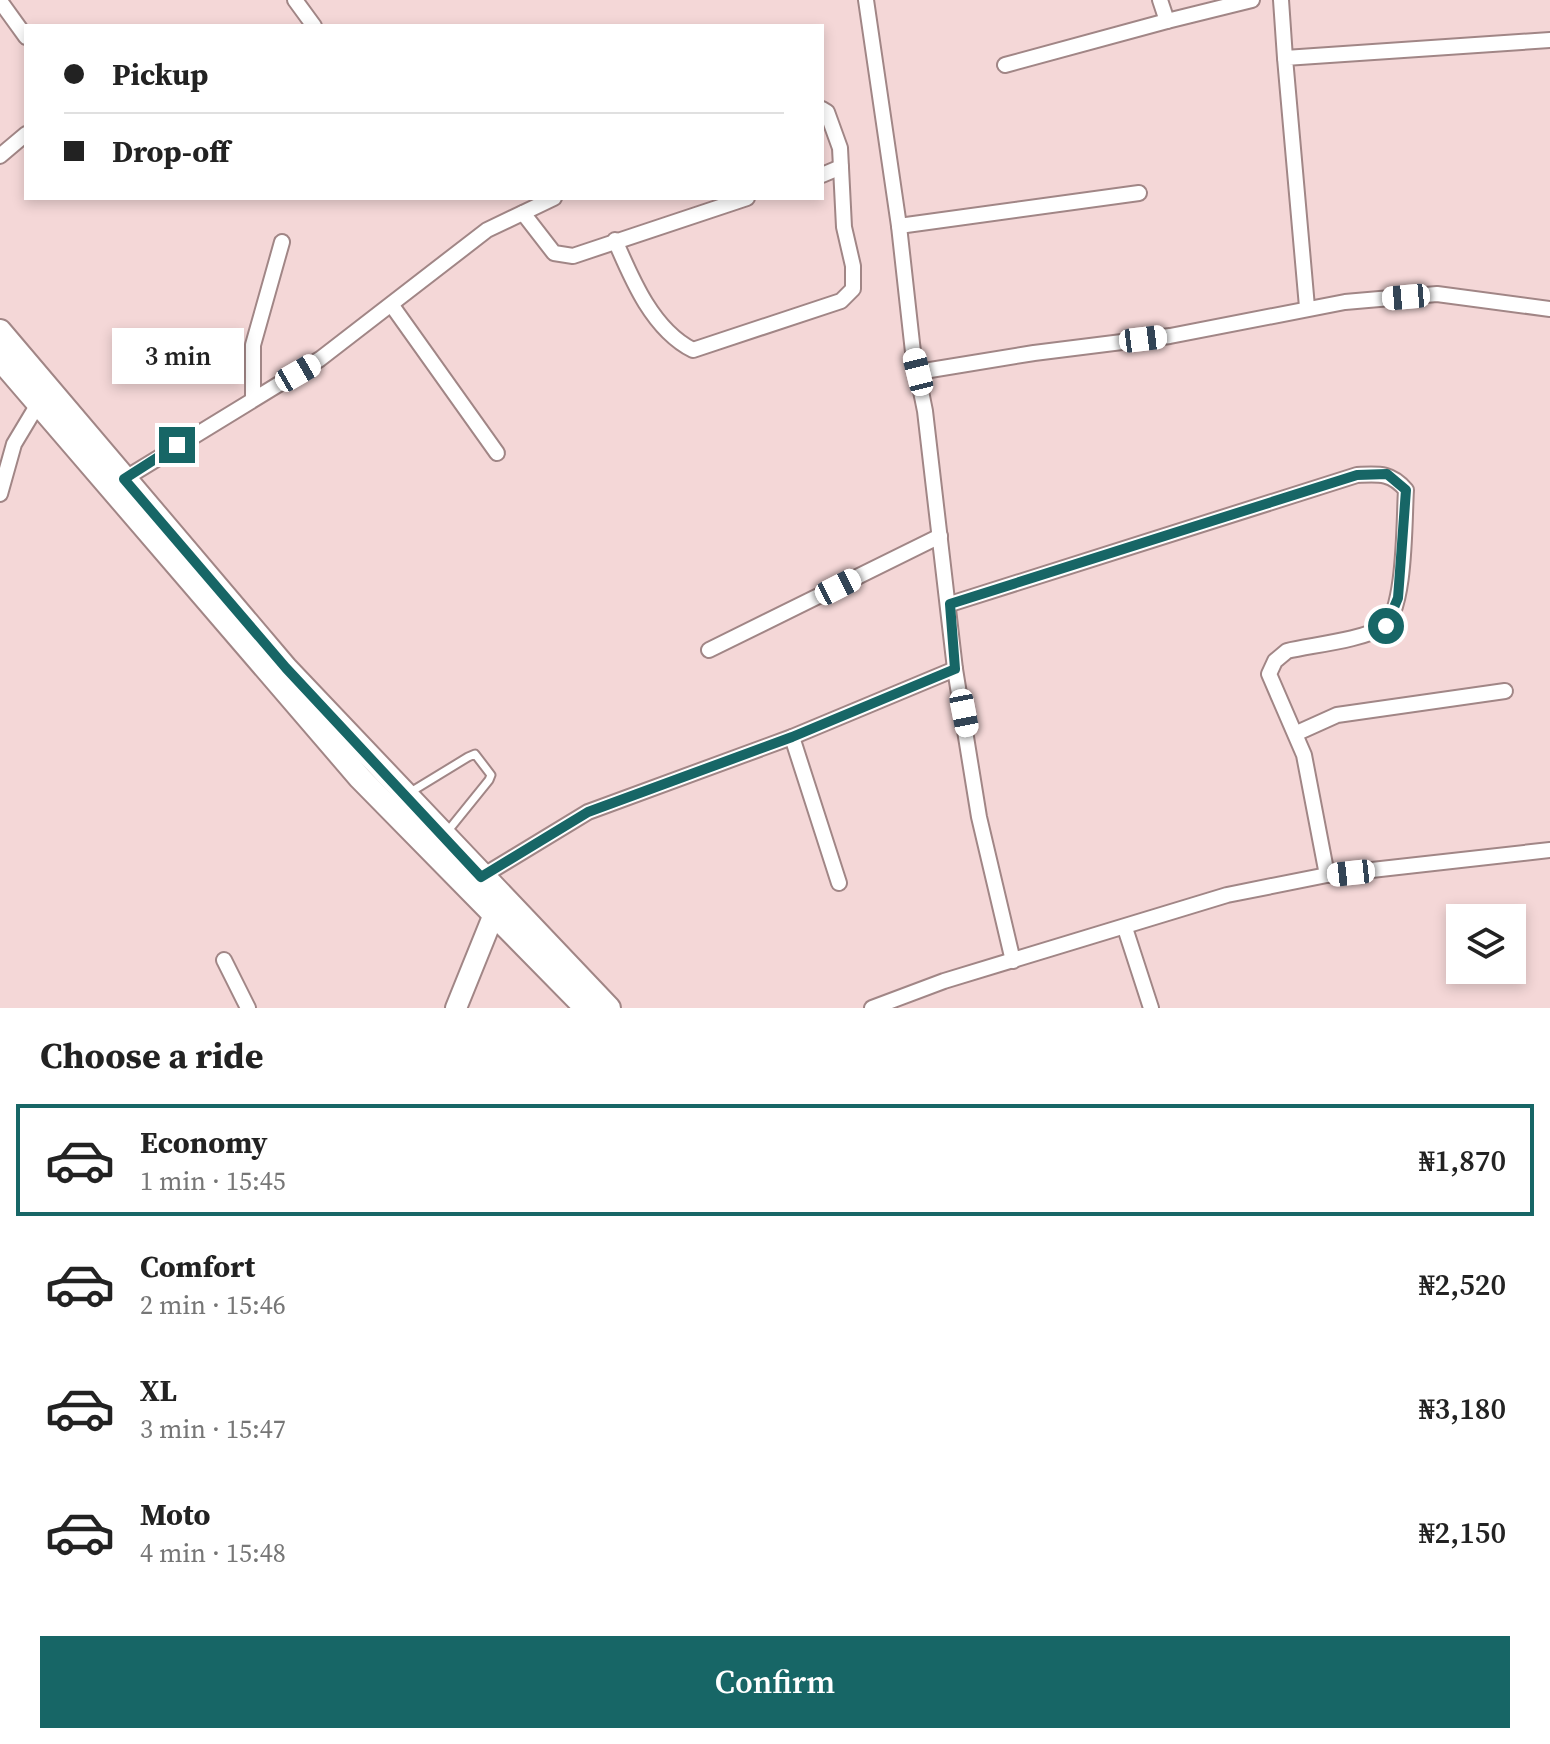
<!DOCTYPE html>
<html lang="en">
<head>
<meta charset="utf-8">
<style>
	:root { --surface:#fff; --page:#f2f2f2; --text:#222; --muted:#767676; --line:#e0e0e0; --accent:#176666 }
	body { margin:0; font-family:"Source Serif 4",serif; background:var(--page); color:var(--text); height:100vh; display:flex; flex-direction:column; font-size:30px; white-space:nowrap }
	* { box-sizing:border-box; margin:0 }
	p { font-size:26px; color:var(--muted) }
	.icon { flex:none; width:44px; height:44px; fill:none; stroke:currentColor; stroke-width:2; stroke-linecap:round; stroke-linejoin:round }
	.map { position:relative; height:1008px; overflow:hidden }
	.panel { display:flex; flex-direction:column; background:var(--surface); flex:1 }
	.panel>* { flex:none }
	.top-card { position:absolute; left:24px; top:24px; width:800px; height:176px; border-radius:0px; box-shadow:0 4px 12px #0003; display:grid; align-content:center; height:176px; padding:0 40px; background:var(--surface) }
	.fabs { position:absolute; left:1446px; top:904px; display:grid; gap:16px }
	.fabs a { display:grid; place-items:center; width:80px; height:80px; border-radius:0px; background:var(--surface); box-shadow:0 4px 12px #0003; font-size:40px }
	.end { position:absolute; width:36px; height:36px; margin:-18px; border:10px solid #176666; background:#fff; box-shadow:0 0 0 4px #fff }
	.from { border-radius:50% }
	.bubble { position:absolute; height:56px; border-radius:0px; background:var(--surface); box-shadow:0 4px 12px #0003; font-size:26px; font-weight:600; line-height:56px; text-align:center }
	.car { position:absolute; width:24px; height:48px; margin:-24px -12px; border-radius:10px; box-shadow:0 0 6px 2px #0007; background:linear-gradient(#fff 24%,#345 0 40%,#fff 0 76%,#345 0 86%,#fff 0) }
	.top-card b { display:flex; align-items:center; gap:28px; height:76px; font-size:30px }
	.top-card b+b { border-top:2px solid var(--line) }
	.top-card i { width:20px; height:20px; background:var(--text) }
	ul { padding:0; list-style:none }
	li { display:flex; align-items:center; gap:24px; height:112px; margin:0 16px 12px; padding:0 24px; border:4px solid transparent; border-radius:0px }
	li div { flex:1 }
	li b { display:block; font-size:30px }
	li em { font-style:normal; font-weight:600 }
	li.current { border-color:var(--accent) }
	li>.icon { width:72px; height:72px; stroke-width:1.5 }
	h2 { padding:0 40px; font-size:36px; line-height:96px }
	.action { display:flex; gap:16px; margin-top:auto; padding:16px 40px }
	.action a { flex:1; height:92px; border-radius:0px; background:var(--accent); color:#fff; font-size:32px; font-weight:600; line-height:92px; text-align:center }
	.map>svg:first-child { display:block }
</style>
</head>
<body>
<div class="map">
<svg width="1550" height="1008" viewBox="0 0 1550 1008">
	<rect width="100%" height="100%" fill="#f4d7d7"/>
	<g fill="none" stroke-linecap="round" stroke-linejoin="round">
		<!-- lane casing -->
		<g stroke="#a18686" stroke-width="11">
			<polyline id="lane" points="409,793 468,757 475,754 491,775 489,780 447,832"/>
		</g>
		<!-- street casing -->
		<g stroke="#a18686" stroke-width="18">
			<g id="street">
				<polyline points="295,0 314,26"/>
				<polyline points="866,0 899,226 913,352 925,411 955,669 979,817 1013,961"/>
				<polyline points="1160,0 1167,21 1252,0"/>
				<polyline points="1281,0 1285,58"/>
				<polyline points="0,1 26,37"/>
				<polyline points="1005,65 1167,21"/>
				<polyline points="0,156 26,134"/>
				<polyline points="822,175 841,167"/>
				<polyline points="523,213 554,253 573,256 747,198"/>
				<polyline points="899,226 1139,193"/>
				<path d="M615 240C632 280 653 330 693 350L841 301 853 289V266L844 227 840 148 827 112 822 109"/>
				<polyline points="393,307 497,453"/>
				<polyline points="1307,307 1285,58 1550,40"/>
				<polyline points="918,372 1034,353 1170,336 1345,302 1437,294 1550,309"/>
				<polyline points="253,399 253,345 282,242"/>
				<polyline points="124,479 320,359 487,230 554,198"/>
				<polyline points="0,494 14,444 38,404"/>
				<path d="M950 604 1357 475C1378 474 1391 472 1406 490 1404 517 1406 613 1383 627 1362 640 1313 645 1287 651L1275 661 1269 674 1304 755 1327 875"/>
				<polyline points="709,650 940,536"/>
				<polyline points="1297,733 1337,715 1505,691"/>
				<polyline points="792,737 839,883"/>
				<polyline points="481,877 588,812 792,737 955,669"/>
				<polyline points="1125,928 1151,1008"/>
				<polyline points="224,960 248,1008"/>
				<polyline points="872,1008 944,981 1227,895 1327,875 1550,850"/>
			</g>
		</g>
		<!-- secondary casing -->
		<g stroke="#a18686" stroke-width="24">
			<polyline id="secondary" points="456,1008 494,914"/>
		</g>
		<!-- primary casing -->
		<g stroke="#a18686" stroke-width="26">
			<g id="primary">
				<polyline points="0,331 286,668 609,1008"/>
				<polyline points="0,359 360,778 586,1008"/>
			</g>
		</g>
		<!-- lane -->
		<use href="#lane" stroke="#fff" stroke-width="7"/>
		<!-- street -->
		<use href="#street" stroke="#fff" stroke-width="14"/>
		<!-- secondary -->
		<use href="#secondary" stroke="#fff" stroke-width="20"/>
		<!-- primary -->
		<use href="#primary" stroke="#fff" stroke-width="22"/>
	</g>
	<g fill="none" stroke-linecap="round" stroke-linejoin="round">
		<!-- route -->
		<polyline stroke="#176666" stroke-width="10" points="177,445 124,479 286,668 481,877 588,812 792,737 955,669 950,604 1357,475 1387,474 1406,490 1398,598 1386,626"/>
	</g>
</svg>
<div class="fabs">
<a><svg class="icon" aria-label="layers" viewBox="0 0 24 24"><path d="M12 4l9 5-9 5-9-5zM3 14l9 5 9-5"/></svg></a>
</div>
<i class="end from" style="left:1386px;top:626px"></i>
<i class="end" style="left:177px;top:445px"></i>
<div class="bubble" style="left:112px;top:328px;width:132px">3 min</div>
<i class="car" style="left:1406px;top:297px;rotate:265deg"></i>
<i class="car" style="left:1143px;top:339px;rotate:83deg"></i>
<i class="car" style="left:918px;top:372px;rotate:346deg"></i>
<i class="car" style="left:298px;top:373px;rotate:60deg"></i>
<i class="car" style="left:838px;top:587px;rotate:63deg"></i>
<i class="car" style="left:964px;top:713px;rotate:169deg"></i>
<i class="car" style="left:1351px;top:873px;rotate:264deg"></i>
<div class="top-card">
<b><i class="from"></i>Pickup</b>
<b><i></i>Drop-off</b>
</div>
</div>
<section class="panel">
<h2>Choose a ride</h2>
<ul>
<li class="current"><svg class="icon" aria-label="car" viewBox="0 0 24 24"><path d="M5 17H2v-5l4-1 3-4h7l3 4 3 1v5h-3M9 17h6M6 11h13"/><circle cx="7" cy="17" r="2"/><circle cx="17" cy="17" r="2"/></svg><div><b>Economy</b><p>1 min · 15:45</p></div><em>₦1,870</em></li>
<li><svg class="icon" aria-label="car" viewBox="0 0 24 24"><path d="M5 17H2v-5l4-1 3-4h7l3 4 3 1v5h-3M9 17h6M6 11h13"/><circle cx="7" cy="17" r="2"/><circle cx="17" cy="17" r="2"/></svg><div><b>Comfort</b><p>2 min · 15:46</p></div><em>₦2,520</em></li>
<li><svg class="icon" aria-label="car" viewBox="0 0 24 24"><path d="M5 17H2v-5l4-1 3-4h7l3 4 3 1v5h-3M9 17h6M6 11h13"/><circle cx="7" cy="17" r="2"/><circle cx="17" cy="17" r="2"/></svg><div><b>XL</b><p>3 min · 15:47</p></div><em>₦3,180</em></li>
<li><svg class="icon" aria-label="car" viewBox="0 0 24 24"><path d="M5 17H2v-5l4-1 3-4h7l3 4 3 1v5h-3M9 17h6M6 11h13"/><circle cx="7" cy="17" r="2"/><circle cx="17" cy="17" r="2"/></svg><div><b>Moto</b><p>4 min · 15:48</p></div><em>₦2,150</em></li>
</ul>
<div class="action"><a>Confirm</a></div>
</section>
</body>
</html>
